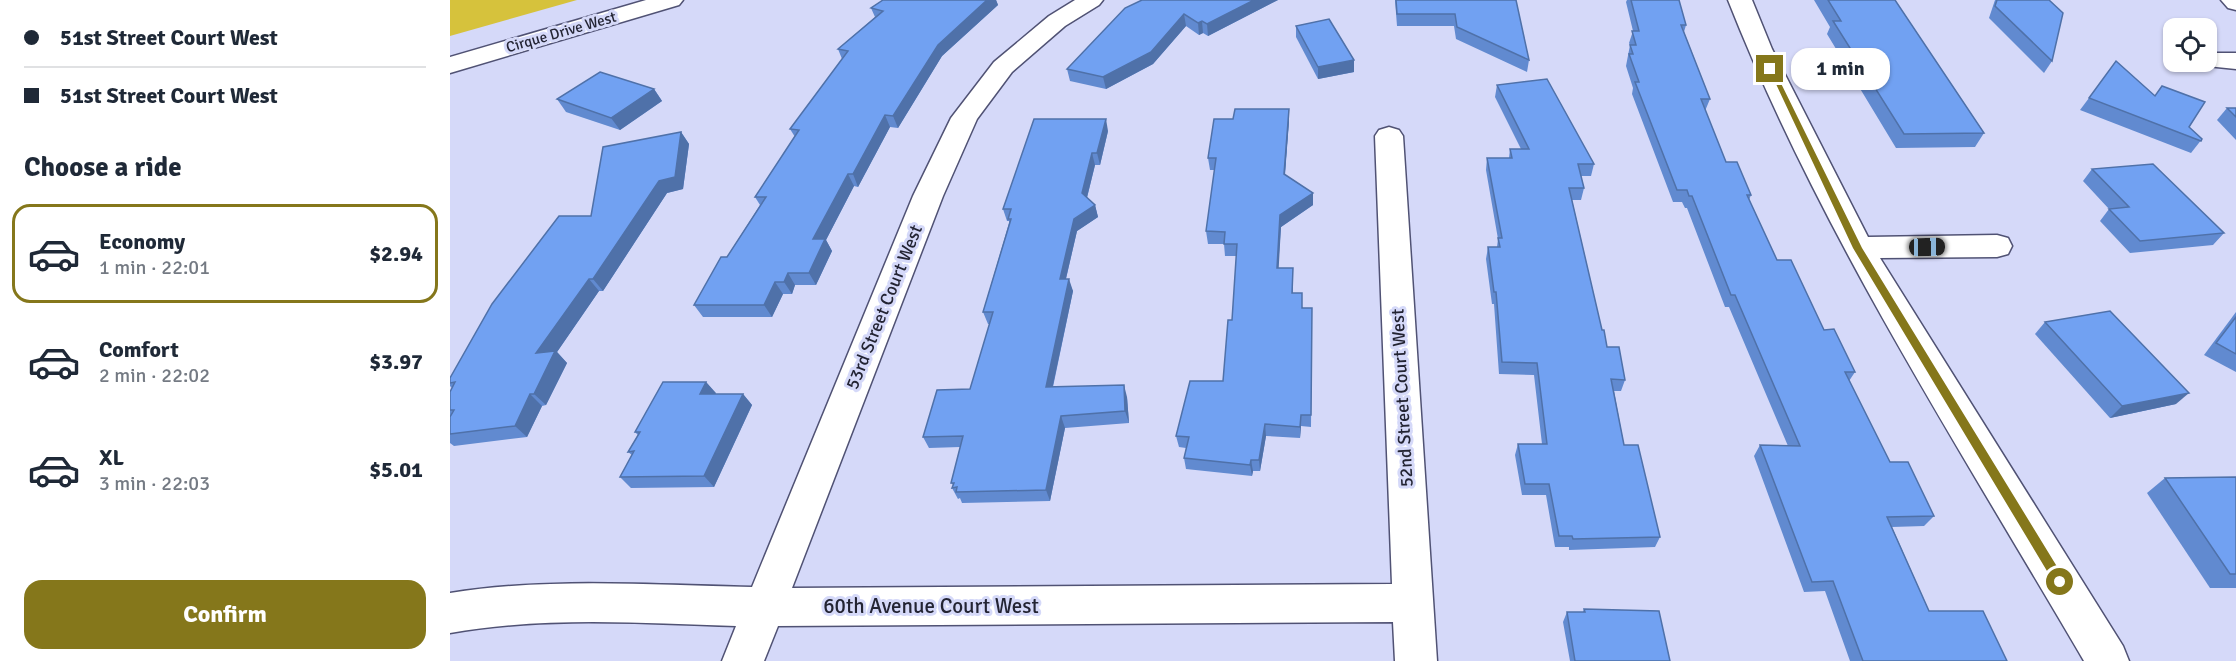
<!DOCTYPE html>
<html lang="en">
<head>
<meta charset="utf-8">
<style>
	:root { --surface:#fff; --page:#f6f6f7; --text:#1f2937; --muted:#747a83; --line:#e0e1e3; --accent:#85771b }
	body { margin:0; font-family:Signika,sans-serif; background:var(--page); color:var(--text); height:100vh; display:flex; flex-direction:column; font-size:22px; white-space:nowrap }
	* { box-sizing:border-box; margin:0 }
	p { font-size:20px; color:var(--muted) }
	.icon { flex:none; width:33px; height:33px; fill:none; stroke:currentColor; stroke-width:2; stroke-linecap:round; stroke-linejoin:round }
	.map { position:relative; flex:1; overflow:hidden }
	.drawer { display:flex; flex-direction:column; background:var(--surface); width:450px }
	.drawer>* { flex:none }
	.top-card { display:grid; align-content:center; height:132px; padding:0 24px; background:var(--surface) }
	.fabs { position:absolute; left:1713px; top:18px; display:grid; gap:12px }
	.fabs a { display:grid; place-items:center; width:54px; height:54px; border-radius:12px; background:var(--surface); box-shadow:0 2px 4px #0004; font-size:30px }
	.end { position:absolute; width:27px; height:27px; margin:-14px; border:8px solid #85771b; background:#fff; box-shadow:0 0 0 3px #fff }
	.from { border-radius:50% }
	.bubble { position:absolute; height:42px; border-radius:18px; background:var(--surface); box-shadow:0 2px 4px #0004; font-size:20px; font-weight:700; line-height:42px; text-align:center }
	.car { position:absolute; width:18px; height:36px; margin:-18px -9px; border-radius:8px; box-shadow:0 0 4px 2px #0007; background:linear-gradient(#222 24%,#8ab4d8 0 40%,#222 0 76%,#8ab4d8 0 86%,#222 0) }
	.top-card b { display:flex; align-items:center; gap:21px; height:57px; font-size:22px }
	.top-card b+b { border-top:2px solid var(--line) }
	.top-card i { width:15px; height:15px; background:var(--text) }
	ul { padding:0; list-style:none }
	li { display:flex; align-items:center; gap:18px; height:99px; margin:0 12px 9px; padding:0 12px; border:3px solid transparent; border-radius:18px }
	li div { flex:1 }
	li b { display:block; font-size:22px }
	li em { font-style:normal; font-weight:700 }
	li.selected { border-color:var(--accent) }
	li>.icon { width:54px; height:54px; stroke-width:1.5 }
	h2 { padding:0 24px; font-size:27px; line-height:72px }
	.cta { display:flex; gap:12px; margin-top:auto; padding:12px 24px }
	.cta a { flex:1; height:69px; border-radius:18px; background:var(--accent); color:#fff; font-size:24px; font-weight:700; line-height:69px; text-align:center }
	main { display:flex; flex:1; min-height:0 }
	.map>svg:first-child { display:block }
</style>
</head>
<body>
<main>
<section class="drawer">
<div class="top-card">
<b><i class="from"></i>51st Street Court West</b>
<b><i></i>51st Street Court West</b>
</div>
<h2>Choose a ride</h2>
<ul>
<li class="selected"><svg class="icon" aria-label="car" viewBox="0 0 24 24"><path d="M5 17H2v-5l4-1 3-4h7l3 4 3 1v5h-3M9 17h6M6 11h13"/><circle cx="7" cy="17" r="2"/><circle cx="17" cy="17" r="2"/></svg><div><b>Economy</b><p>1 min · 22:01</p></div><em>$2.94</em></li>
<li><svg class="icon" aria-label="car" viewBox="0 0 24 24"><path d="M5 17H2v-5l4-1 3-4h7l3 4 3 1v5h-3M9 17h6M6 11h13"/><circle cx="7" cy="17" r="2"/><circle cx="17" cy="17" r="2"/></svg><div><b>Comfort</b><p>2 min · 22:02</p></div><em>$3.97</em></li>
<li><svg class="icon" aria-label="car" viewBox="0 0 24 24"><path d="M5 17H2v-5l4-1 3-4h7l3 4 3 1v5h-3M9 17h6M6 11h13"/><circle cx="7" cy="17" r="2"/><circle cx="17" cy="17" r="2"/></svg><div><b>XL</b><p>3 min · 22:03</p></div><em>$5.01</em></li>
</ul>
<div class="cta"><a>Confirm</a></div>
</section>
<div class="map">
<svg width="1786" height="661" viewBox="0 0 1786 661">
	<rect width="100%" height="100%" fill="#d5d9f9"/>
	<!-- green -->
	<polygon fill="#d6c23c" points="0,0 127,0 0,36"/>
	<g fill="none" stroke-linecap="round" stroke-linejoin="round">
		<!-- street casing -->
		<g stroke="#505274" stroke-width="3">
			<g id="street">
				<path d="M625 0H653L649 5 615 26 562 72 527 119 493 196 342 588 942 584 925 136 929 130 939 127 949 130 953 136 987 661H945L943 622 328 626 314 661H272L286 626C190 623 96 616 0 633V593C101 577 201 585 302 587L463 196 501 118 544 62 599 16Z"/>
				<path d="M1278 0H1302L1322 49 1418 237 1547 235 1558 238 1562 246 1558 254 1547 257 1430 258 1673 646 1679 661H1634C1508 445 1370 233 1278 0Z"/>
				<polygon points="1771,0 1786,0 1786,10 1778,8"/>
				<polygon points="1756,53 1786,53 1786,69 1747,65 1745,62 1756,62"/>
			</g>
		</g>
		<!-- secondary casing -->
		<g stroke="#505274" stroke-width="3">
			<polygon id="secondary" points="196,0 233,0 229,5 0,73 0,57"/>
		</g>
		<!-- street -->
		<use href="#street" fill="#fff" fill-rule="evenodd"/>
		<!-- secondary -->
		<use href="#secondary" fill="#fff" fill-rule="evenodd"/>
	</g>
	<!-- wall -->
	<g fill="#618ad0">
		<polygon points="433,0 546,0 548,5 492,56 448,128 440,127 408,187 404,186 376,240 382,251 366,285 345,285 342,294 333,294 322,317 253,317 244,305 277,257 310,205 305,197 345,137 340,129 392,59 388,49 425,17 421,8"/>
		<polygon points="692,0 828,0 758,36 753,33 749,35 736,26 703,64 656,89 620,81 617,69"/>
		<polygon points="945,0 1066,0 1079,60 1077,72 1006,39 1004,26 947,26"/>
		<polygon points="1177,0 1229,0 1236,25 1234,32 1260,99 1255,111 1276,162 1301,195 1299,200 1327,260 1374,330 1405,372 1399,381 1440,462 1484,516 1474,526 1442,527 1479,611 1557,661 1400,661 1375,591 1354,592 1304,456 1310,445 1338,446 1279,307 1275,307 1237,208 1235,208 1232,202 1223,202 1182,94 1183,88 1176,66 1180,45 1179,43 1183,31 1176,2"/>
		<polygon points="1364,0 1445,0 1534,133 1525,147 1446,148 1377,34 1380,27"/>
		<polygon points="1545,0 1599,0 1602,61 1594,73 1539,18"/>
		<polygon points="846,26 904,72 868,79 846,37"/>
		<polygon points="1047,85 1144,164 1141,176 1131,176 1134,188 1131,200 1122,200 1152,330 1157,347 1175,380 1171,391 1164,391 1174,445 1210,537 1205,547 1119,550 1119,547 1105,547 1096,495 1072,495 1065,455 1068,444 1092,444 1084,375 1049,374 1044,304 1042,304 1036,259 1038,247 1047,247 1048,239 1036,170 1037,158 1059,158 1060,149 1071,149 1045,97"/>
		<polygon points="204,89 212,101 170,130 116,112 107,99"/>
		<polygon points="1639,98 1739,127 1752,139 1741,153 1630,110"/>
		<polygon points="1777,108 1786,108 1786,140 1767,120"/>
		<polygon points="839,109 839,121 835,175 863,193 863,205 831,227 828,268 843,268 843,293 853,308 862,308 861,427 851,426 850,438 816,436 810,471 803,471 802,476 736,469 734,458 736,448 729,447 726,436 773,381 782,320 787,256 775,256 774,244 758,244 756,231 765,170 760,170 758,158 783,119"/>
		<polygon points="658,131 650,165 645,165 637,198 645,205 648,217 627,231 616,279 623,291 603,387 677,397 679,423 615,428 600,501 512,503 510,498 508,499 502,488 503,485 501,483 510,447 479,448 473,437 520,389 540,324 538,324 533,312 559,223 559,221 557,221 553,209"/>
		<polygon points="231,132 239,144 233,189 217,193 153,291 149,291 107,352 117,363 96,405 92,406 77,437 4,446 0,443 0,392 2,388 0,386 0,378 141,216"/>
		<polygon points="1642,169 1774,233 1763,245 1680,253 1650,221 1659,209 1633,181"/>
		<polygon points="1786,312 1786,372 1754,355"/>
		<polygon points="1595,322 1726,404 1660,418 1585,334"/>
		<polygon points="256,382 266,394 293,394 302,405 264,487 181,488 170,477 182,455 178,452 188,435 185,432"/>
		<polygon points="1786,477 1786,588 1760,588 1697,493 1715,478"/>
		<polygon points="1134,609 1220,661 1120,661 1113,622 1117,612 1133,612"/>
	</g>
	<!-- shaded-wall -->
	<g fill="#4f71a9">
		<polygon points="537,0 546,0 548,5 492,56 448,128 443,116 488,45"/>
		<polygon points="804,0 828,0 758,36 757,24"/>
		<polygon points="734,14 736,26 703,64 656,89 653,77"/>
		<polygon points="752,21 753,33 749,35 748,23"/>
		<polygon points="904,60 904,72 868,79 868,67"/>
		<polygon points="204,89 212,101 170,130 161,118"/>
		<polygon points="839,109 839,121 834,186 834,174"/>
		<polygon points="435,115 440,127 408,187 403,174"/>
		<polygon points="656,119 658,131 650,165 647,153"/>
		<polygon points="231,132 239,144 233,189 217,193 153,291 143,279"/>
		<polygon points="642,153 645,165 635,205 632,193"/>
		<polygon points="398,174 404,186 376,240 382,251 366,285 359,273 363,239"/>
		<polygon points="863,193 863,205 831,227 828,280 827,268 830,215"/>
		<polygon points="645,205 648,217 627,231 613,291 610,279 624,219"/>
		<polygon points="338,273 345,285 342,294 334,282"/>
		<polygon points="139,279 149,291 107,352 117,363 96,405 84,394 86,353"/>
		<polygon points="619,279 623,291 600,399 596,387"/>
		<polygon points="325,282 333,294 322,317 314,305"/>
		<polygon points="256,382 266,393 259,406 250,394"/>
		<polygon points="674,385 677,397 679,423 675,411"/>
		<polygon points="1739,393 1726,404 1660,418 1672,406"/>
		<polygon points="80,394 92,406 77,437 65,426"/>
		<polygon points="293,394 302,405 264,487 254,476"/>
		<polygon points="851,415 851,426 850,438 850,427"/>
		<polygon points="611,416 615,428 600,501 596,490"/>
		<polygon points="815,424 816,436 810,471 809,460"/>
		<polygon points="801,460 803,471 802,476 800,465"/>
	</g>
	<!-- building -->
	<g fill="#71a1f2" stroke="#4f71a9" stroke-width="1.5">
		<polygon points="433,0 537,0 488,45 443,116 435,115 403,174 398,174 363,239 375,239 359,273 338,273 334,282 325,282 314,305 244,305 271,257 277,257 316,197 305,197 349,130 340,129 398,51 388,49 433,11 421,8"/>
		<polygon points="692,0 804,0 757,24 752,21 748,23 734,14 701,52 653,77 617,69 675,8"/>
		<polygon points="946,0 1066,0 1079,60 1007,27 1005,14 947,14"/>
		<polygon points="1181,0 1229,0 1236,25 1231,25 1260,99 1251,99 1276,162 1287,162 1301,195 1297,195 1327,260 1341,260 1374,330 1384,329 1405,372 1395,372 1440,462 1458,462 1484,516 1437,517 1479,611 1533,611 1557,661 1413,661 1383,581 1362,582 1310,445 1350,446 1285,295 1281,295 1242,196 1239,196 1237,190 1227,190 1185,82 1189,82 1179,54 1183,54 1180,45 1186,45 1182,31 1189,31"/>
		<polygon points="1378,0 1445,0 1534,133 1454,134 1383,21 1391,21"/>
		<polygon points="1547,0 1599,0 1613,13 1602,61 1545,6"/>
		<polygon points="879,19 904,60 868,67 846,26"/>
		<polygon points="1666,61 1705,96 1712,86 1755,102 1739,127 1752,139 1751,141 1639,98"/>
		<polygon points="150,72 204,89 161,118 107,99"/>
		<polygon points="1097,79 1144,164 1128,164 1134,188 1119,188 1152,330 1154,330 1157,347 1169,347 1175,380 1161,379 1174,445 1188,445 1210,537 1123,539 1122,536 1109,536 1099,484 1075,484 1068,444 1097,444 1087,363 1052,362 1046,292 1044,292 1038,247 1050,247 1048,238 1052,238 1037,158 1062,158 1060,149 1079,149 1047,85"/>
		<polygon points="1777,108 1786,108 1786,117"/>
		<polygon points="785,109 839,109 834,174 863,193 830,215 827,268 843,268 842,293 852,293 852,308 862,308 861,415 851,415 850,427 815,424 809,460 801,460 800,465 734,458 739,437 726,436 740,381 773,381 778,320 782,320 787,244 774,244 775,232 756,231 766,158 758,158 764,119 783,119"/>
		<polygon points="584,119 656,119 647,153 642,153 632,193 645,205 624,219 610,279 619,279 596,387 674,385 675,411 611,416 596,490 506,492 507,487 502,488 504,483 501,483 513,436 473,437 487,390 520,389 543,312 533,312 561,219 558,219 561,209 553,209"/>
		<polygon points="231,132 225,177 209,181 143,279 139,279 86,353 105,351 84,394 80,394 65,426 0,434 0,417 4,410 0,410 0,392 5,382 0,383 0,378 42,304 109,216 141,216 153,147"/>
		<polygon points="1703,164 1774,233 1690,241 1659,209 1679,207 1642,169"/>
		<polygon points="1660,311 1739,393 1672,406 1595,322"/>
		<polygon points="1786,317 1786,354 1766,343"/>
		<polygon points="213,382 256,382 250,394 293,394 254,476 170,477 184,451 178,452 190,432 185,432"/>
		<polygon points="1786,477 1786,574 1780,574 1715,478"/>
		<polygon points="1134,609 1209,611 1220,661 1125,661 1117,612 1135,612"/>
	</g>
	<!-- route -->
	<polygon fill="#85771b" points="1318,67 1324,69 1412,248 1614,578 1614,586 1606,586 1403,248"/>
	<g text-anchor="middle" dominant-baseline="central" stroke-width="6" stroke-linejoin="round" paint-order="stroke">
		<!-- far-street labels -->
		<g font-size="15" fill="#232433" stroke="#d5d9f9">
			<text transform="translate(111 32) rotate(-16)">Cirque Drive West</text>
		</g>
		<!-- street labels -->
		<g font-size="18" fill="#232433" stroke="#d5d9f9">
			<text transform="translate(434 307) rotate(-68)">53rd Street Court West</text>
			<text transform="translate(952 398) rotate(-93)">52nd Street Court West</text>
		</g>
		<!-- near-street labels -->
		<g font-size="21" fill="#232433" stroke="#d5d9f9">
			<text x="481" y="606">60th Avenue Court West</text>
		</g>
	</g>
</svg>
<div class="fabs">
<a><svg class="icon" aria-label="locate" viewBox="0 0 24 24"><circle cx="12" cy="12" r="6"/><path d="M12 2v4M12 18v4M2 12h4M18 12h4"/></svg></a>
</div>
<i class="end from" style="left:1610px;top:582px"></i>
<i class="end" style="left:1320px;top:69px"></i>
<div class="bubble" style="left:1341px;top:48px;width:99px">1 min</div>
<i class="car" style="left:1477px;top:247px;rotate:89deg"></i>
</div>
</main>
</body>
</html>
